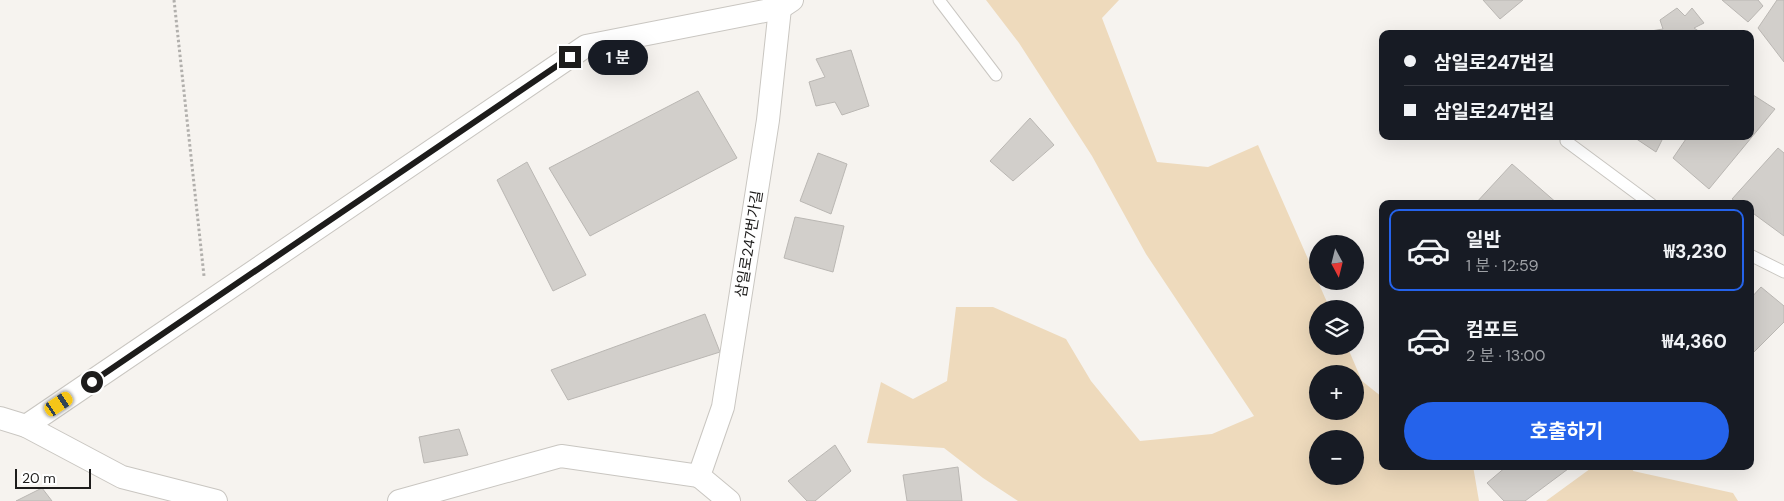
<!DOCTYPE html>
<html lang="ko">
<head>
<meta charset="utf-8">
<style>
	:root { --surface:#171b24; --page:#242831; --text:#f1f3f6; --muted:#9ea1a6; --line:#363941; --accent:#2563eb }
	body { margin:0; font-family:"DM Sans","Noto Sans KR",sans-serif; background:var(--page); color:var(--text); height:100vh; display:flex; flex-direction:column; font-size:19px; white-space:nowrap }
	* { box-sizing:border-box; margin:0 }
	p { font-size:16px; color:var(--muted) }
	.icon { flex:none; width:28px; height:28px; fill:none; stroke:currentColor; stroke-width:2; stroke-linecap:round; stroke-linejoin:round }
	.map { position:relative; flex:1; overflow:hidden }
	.details { position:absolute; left:1379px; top:200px; width:375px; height:270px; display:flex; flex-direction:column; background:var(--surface); border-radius:10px; box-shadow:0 5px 20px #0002 }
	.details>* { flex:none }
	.guide { position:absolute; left:1379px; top:30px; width:375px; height:110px; border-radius:10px; box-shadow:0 5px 20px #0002; display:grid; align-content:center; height:110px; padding:0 25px; background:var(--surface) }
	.needle { width:32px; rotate:173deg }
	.tools { position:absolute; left:1309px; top:235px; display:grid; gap:10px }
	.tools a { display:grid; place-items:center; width:55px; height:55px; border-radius:50%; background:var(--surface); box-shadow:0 5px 20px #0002; font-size:25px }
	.scale { position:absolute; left:15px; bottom:12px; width:76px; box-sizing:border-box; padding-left:5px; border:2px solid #1d1c1b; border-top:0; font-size:14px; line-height:18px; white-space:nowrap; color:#1d1c1b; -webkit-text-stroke:4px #fff; paint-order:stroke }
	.end { position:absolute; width:22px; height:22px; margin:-11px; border:6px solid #1d1c1b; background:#fff; box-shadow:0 0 0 2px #fff }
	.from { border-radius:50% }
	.bubble { position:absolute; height:35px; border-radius:18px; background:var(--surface); box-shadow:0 5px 20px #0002; font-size:16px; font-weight:700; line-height:35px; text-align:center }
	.car { position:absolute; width:15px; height:30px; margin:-15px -8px; border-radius:6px; box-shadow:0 0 4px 1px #0007; background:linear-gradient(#f5c518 24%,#345 0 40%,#f5c518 0 76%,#345 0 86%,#f5c518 0) }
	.guide b { display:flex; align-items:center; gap:18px; height:48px; font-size:19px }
	.guide b+b { border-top:1px solid var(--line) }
	.guide i { width:12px; height:12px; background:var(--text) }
	ul { padding:9px 0 0; list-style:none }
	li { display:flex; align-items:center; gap:15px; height:82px; margin:0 10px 8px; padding:0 15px; border:2px solid transparent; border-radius:10px }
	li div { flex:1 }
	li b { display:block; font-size:19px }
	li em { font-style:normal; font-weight:700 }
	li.on { border-color:var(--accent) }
	li>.icon { width:45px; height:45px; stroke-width:1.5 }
	.button { display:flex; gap:10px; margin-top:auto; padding:10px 25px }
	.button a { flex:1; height:58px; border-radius:30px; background:var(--accent); color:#fff; font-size:20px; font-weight:700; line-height:58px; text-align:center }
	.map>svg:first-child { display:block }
</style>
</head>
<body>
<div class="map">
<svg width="1784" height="501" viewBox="0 0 1784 501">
	<rect width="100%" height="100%" fill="#f6f3ef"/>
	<!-- green -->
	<g fill="#eedabc" fill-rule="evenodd">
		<path d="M986 0H1119L1102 18 1157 162 1208 167 1258 145 1330 309H1318V346H1347L1362 381 1382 397V466H1473L1479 501H1018L983 478 944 448 867 443 881 382 913 399 947 381 956 307H993L1066 339 1091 381 1140 441 1212 434 1254 416 1146 254 1092 156 1019 43ZM1318 374H1355V411H1318ZM1318 439H1355V476H1318Z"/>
		<polygon points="1594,466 1634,466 1633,471 1733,493 1738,501 1546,501"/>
	</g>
	<!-- building -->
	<g fill="#d2cfcb" stroke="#bab7b3">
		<polygon points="1483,0 1523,0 1500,19"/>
		<polygon points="1722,0 1758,0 1763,6 1748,22"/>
		<polygon points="1777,0 1784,0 1784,62 1758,28"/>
		<polygon points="1677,8 1685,16 1692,8 1704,23 1694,28 1703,34 1654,34 1651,31 1663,29 1660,20"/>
		<polygon points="851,50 869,106 842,115 835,102 816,106 809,82 825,77 816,59"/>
		<polygon points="698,91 737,158 590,236 549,168"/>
		<polygon points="1750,93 1775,109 1709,189 1673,158 1688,136 1750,136"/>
		<polygon points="1030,118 1054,145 1013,181 990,161"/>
		<polygon points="1632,136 1664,136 1656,152"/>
		<polygon points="1778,148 1784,153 1784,236 1750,211 1750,204 1739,204 1732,199"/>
		<polygon points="818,153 847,164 831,214 800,201"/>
		<polygon points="527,162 586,275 553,291 497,180"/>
		<polygon points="1512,164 1558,204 1475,204"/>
		<polygon points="795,217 844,226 833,272 784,258"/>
		<polygon points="1761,287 1784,306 1784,322 1750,356 1750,299"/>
		<polygon points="705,314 720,352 568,400 551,370"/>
		<polygon points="459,429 468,455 424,463 419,437"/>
		<polygon points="835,445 851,471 815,501 807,501 788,481"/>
		<polygon points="1507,466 1572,466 1525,501 1504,501 1487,483"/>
		<polygon points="958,467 962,501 907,501 903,475"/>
		<polygon points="42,488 52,501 16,501"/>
	</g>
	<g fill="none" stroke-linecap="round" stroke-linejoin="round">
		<!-- service casing -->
		<g stroke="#c9c6c1" stroke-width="13">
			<g id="service">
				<polyline points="939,0 996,75"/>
				<polyline points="1566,141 1651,204"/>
				<polyline points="1750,255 1784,272"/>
			</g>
		</g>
		<!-- minor casing -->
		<g stroke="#c9c6c1" stroke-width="24">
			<g id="minor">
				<polyline points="0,418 26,426 586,46 780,8 792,0"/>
				<polyline points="26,426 122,477 216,501"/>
				<polyline points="399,501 561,456 699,476"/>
				<polyline points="729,501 699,476 723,407 768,120 780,8"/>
			</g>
		</g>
		<!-- path -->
		<polyline stroke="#b1afac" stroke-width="3" stroke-dasharray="2.5 2.5" stroke-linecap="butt" points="174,0 204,276"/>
		<!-- service -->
		<use href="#service" stroke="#fff" stroke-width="11"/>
		<!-- minor -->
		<use href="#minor" stroke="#fff" stroke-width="22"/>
	</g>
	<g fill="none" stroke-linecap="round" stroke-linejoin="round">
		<!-- route -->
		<polyline stroke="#1d1c1b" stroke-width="6" points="92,382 570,57"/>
	</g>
	<g text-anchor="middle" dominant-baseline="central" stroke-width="4" stroke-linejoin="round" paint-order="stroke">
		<!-- street labels -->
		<g font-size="15" fill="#1d1c1b" stroke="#fff">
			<text transform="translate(749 244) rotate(-81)">삼일로247번가길</text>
		</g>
	</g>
</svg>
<div class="tools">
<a><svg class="needle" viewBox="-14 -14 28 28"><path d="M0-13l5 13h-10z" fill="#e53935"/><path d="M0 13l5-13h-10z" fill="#9ea1a6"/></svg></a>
<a><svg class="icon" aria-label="layers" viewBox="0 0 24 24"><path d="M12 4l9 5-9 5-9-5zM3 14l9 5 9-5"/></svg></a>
<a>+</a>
<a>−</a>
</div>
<div class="scale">20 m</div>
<i class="end from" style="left:92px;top:382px"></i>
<i class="end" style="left:570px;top:57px"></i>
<div class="bubble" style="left:588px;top:40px;width:60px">1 분</div>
<i class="car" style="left:59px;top:404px;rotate:56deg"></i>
<div class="guide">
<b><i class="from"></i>삼일로247번길</b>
<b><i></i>삼일로247번길</b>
</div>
<section class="details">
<ul>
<li class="on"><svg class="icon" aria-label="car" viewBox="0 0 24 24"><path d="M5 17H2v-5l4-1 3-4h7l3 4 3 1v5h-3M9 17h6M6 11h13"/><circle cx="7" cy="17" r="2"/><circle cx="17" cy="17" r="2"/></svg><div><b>일반</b><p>1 분 · 12:59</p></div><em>₩3,230</em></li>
<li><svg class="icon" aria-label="car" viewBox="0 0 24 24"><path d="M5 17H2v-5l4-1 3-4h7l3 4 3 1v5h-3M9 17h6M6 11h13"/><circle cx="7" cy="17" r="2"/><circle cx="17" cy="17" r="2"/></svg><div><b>컴포트</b><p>2 분 · 13:00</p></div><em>₩4,360</em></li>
</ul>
<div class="button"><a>호출하기</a></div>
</section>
</div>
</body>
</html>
